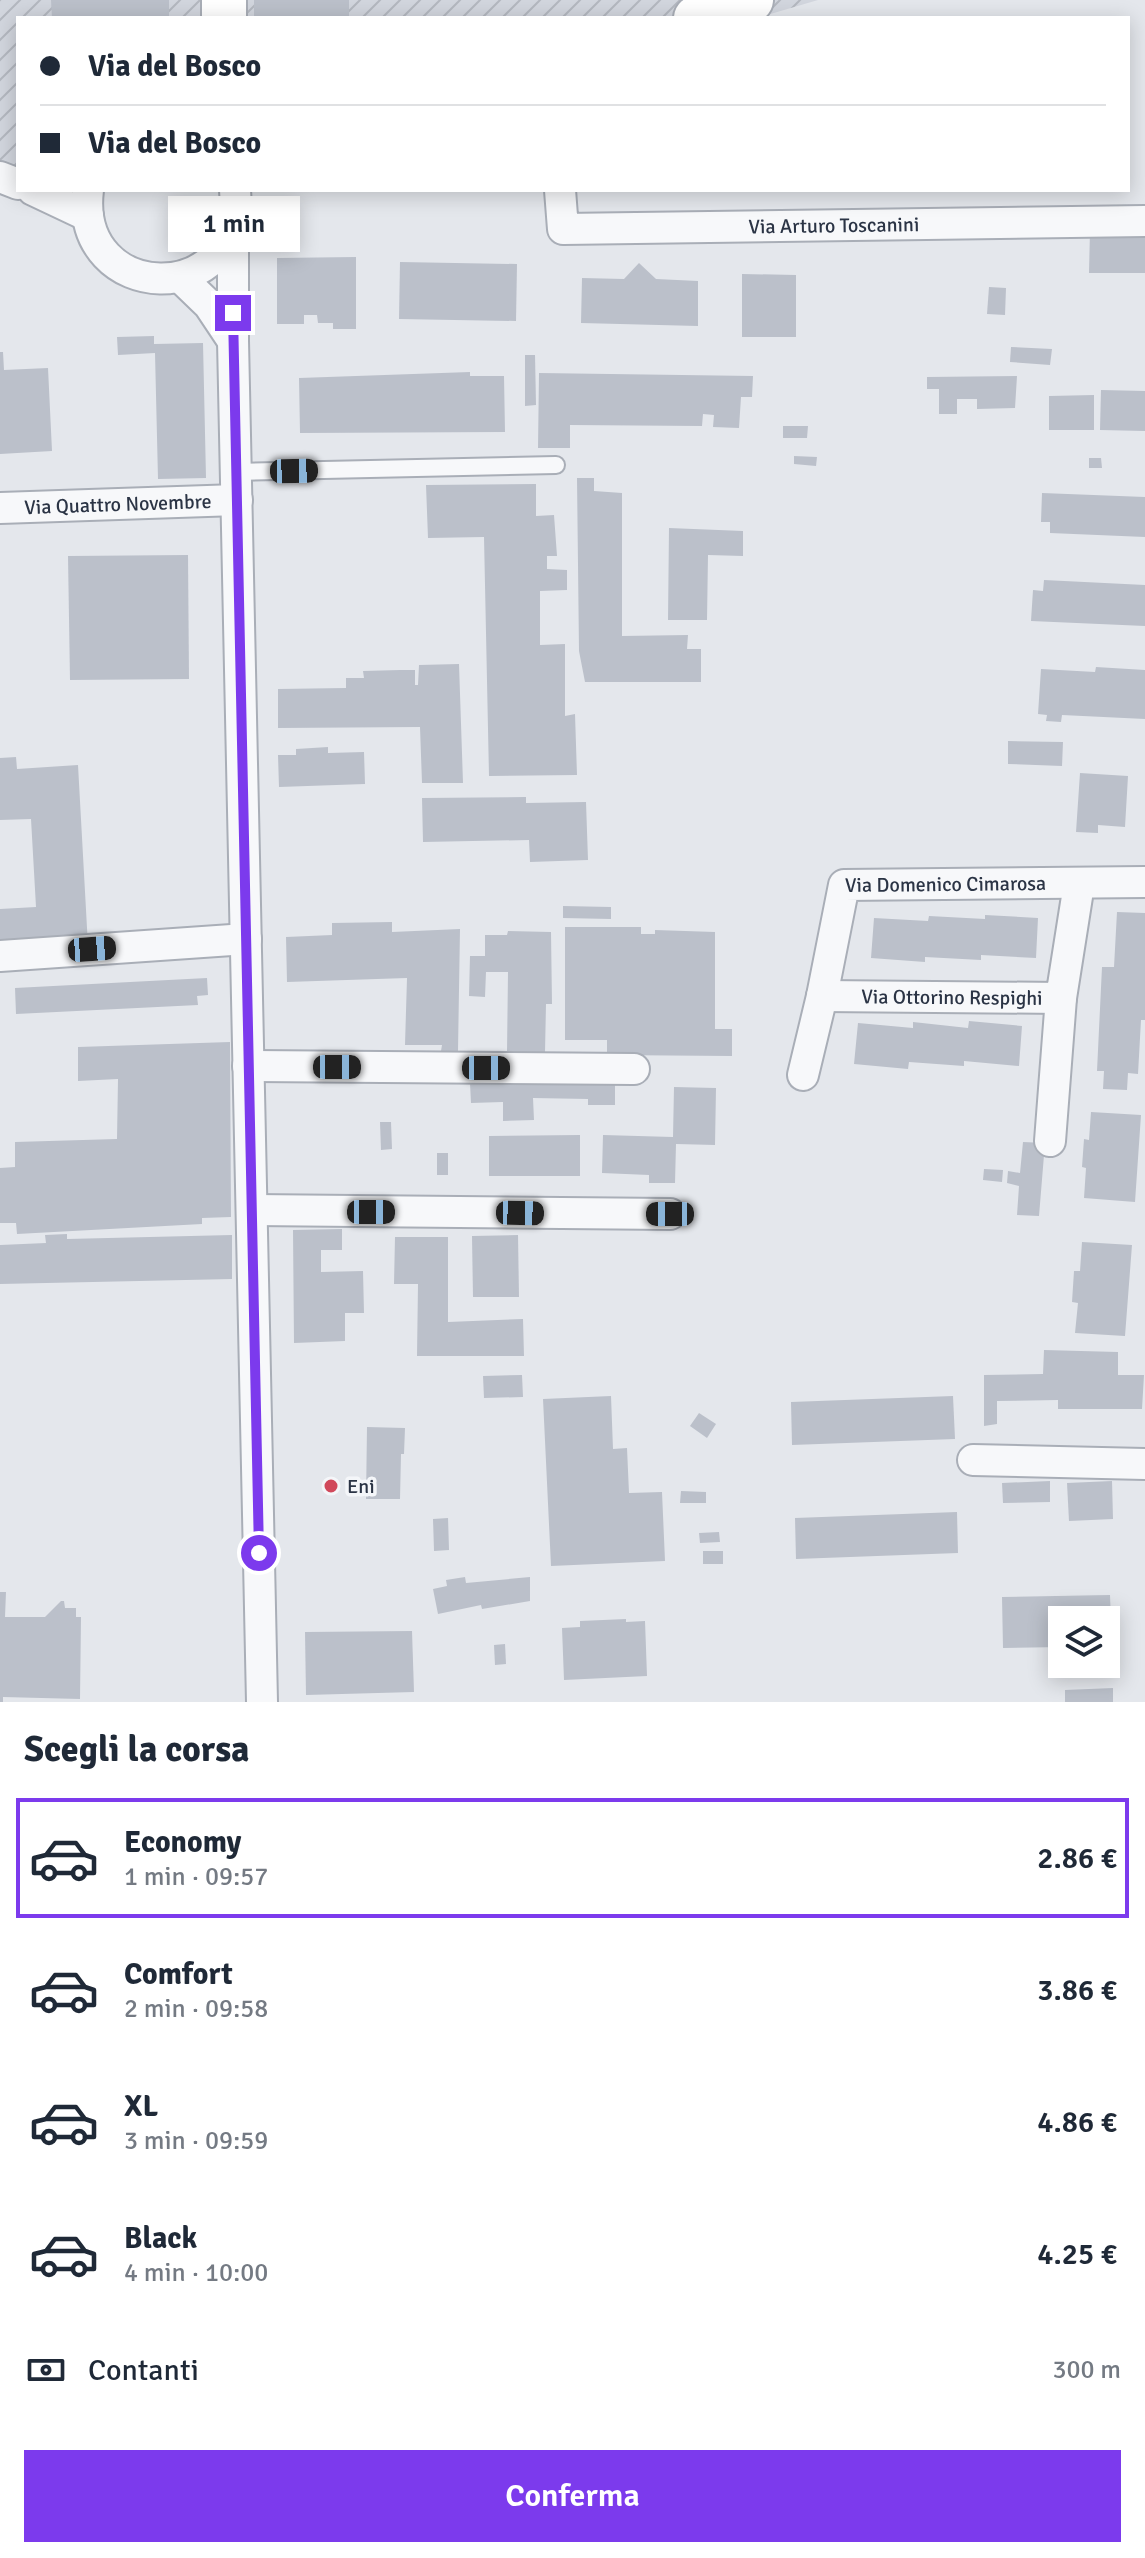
<!DOCTYPE html>
<html lang="it">
<head>
<meta charset="utf-8">
<style>
	:root { --surface:#fff; --page:#f6f6f7; --text:#1f2937; --muted:#747a83; --line:#e0e1e3; --accent:#7c3aed }
	body { margin:0; font-family:Signika,sans-serif; background:var(--page); color:var(--text); height:100vh; display:flex; flex-direction:column; font-size:30px; white-space:nowrap }
	* { box-sizing:border-box; margin:0 }
	p { font-size:26px; color:var(--muted) }
	.icon { flex:none; width:44px; height:44px; fill:none; stroke:currentColor; stroke-width:2; stroke-linecap:round; stroke-linejoin:round }
	.map { position:relative; height:1702px; overflow:hidden }
	.side { display:flex; flex-direction:column; background:var(--surface); flex:1 }
	.side>* { flex:none }
	.hud { position:absolute; left:16px; top:16px; width:1114px; height:176px; border-radius:0px; box-shadow:0 4px 20px #0003; display:grid; align-content:center; height:176px; padding:0 24px; background:var(--surface) }
	.controls { position:absolute; left:1048px; top:1606px; display:grid; gap:16px }
	.controls a { display:grid; place-items:center; width:72px; height:72px; border-radius:0px; background:var(--surface); box-shadow:0 4px 20px #0003; font-size:40px }
	.end { position:absolute; width:36px; height:36px; margin:-18px; border:10px solid #7c3aed; background:#fff; box-shadow:0 0 0 4px #fff }
	.from { border-radius:50% }
	.bubble { position:absolute; height:56px; border-radius:0px; background:var(--surface); box-shadow:0 4px 20px #0003; font-size:26px; font-weight:600; line-height:56px; text-align:center }
	.car { position:absolute; width:24px; height:48px; margin:-24px -12px; border-radius:10px; box-shadow:0 0 6px 2px #0007; background:linear-gradient(#222 24%,#8ab4d8 0 40%,#222 0 76%,#8ab4d8 0 86%,#222 0) }
	.hud b { display:flex; align-items:center; gap:28px; height:76px; font-size:30px }
	.hud b+b { border-top:2px solid var(--line) }
	.hud i { width:20px; height:20px; background:var(--text) }
	ul { padding:0; list-style:none }
	li { display:flex; align-items:center; gap:24px; height:120px; margin:0 16px 12px; padding:0 8px; border:4px solid transparent; border-radius:0px }
	li div { flex:1 }
	li b { display:block; font-size:30px }
	li em { font-style:normal; font-weight:600 }
	li.on { border-color:var(--accent) }
	li>.icon { width:72px; height:72px; stroke-width:1.5 }
	h2 { padding:0 24px; font-size:36px; line-height:96px }
	.pay { display:flex; align-items:center; gap:20px; height:88px; padding:0 24px; font-size:30px }
	.pay p { margin-inline-start:auto }
	.primary-button { display:flex; gap:16px; margin-top:auto; padding:16px 24px }
	.primary-button a { flex:1; height:92px; border-radius:0px; background:var(--accent); color:#fff; font-size:32px; font-weight:600; line-height:92px; text-align:center }
	.map>svg:first-child { display:block }
</style>
</head>
<body>
<div class="map">
<svg width="1145" height="1702" viewBox="0 0 1145 1702">
	<defs>
		<pattern id="industrial-furrows" width="10" height="10" patternUnits="userSpaceOnUse" patternTransform="scale(2)"><rect width="10" height="10" fill="#d2d6de"/><path d="M-1 1l2-2M0 10L10 0M9 11l2-2" fill="none" stroke="#b4b8c0"/></pattern>
	</defs>
	<rect width="100%" height="100%" fill="#e4e7ec"/>
	<!-- industrial -->
	<polygon fill="url(#industrial-furrows)" points="0,0 818,0 757,18 18,18 18,167 0,169"/>
	<!-- building -->
	<g fill="#bbc0ca">
		<polygon points="51,0 169,0 169,18 52,18"/>
		<polygon points="254,0 349,0 349,17 254,18"/>
		<polygon points="1090,231 1145,232 1145,273 1089,273"/>
		<polygon points="356,257 356,329 333,329 333,323 318,323 317,315 304,315 304,324 277,324 277,258"/>
		<polygon points="400,262 517,264 516,321 399,319"/>
		<polygon points="639,263 656,279 698,281 698,326 581,323 582,278 624,279"/>
		<polygon points="742,274 796,275 796,337 742,337"/>
		<polygon points="989,287 1006,288 1005,315 987,314"/>
		<polygon points="154,336 154,344 203,343 206,478 158,479 155,353 118,355 117,337"/>
		<polygon points="1011,347 1052,349 1050,365 1010,362"/>
		<polygon points="0,352 3,352 4,370 48,368 52,451 0,454"/>
		<polygon points="525,355 535,355 536,405 525,406"/>
		<polygon points="470,372 470,376 504,376 505,432 300,433 299,378"/>
		<polygon points="539,373 753,376 752,397 741,397 739,428 713,427 714,415 703,414 702,426 570,425 570,448 538,448"/>
		<polygon points="1017,376 1015,408 977,409 977,399 957,399 957,414 939,414 939,389 927,389 927,377"/>
		<polygon points="1101,390 1145,391 1145,431 1100,430"/>
		<polygon points="1094,395 1094,430 1049,430 1049,396"/>
		<polygon points="783,426 808,426 807,438 783,438"/>
		<polygon points="794,456 817,457 816,466 794,464"/>
		<polygon points="1089,458 1101,458 1102,468 1089,468"/>
		<polygon points="577,478 594,478 594,491 622,493 622,636 688,635 687,649 701,649 701,682 585,682 579,651"/>
		<polygon points="536,484 536,516 554,515 557,556 547,556 547,569 567,570 567,590 540,591 540,645 565,644 565,716 575,714 577,775 489,776 484,537 428,538 426,485"/>
		<polygon points="1042,493 1145,497 1145,537 1050,533 1050,522 1041,522"/>
		<polygon points="669,528 743,531 743,556 708,555 707,620 668,620"/>
		<polygon points="188,555 189,679 70,680 68,556"/>
		<polygon points="1044,580 1145,585 1145,626 1031,621 1033,590 1043,591"/>
		<polygon points="459,664 463,783 422,783 420,727 278,728 278,689 346,688 346,678 364,678 363,671 400,670 415,670 415,685 418,685 419,665"/>
		<polygon points="1096,667 1145,670 1145,719 1062,715 1061,722 1046,721 1047,715 1038,714 1041,669 1095,672"/>
		<polygon points="1008,741 1063,742 1062,766 1008,764"/>
		<polygon points="328,747 328,753 364,752 365,784 279,787 278,755 296,755 296,749"/>
		<polygon points="16,757 17,769 78,765 88,946 0,951 0,909 36,907 31,819 0,820 0,758"/>
		<polygon points="1080,773 1128,776 1125,827 1098,825 1098,833 1076,832"/>
		<polygon points="526,797 526,803 586,802 588,860 530,862 529,840 423,842 422,798"/>
		<polygon points="563,906 611,907 611,919 563,918"/>
		<polygon points="1117,912 1145,913 1145,1020 1141,1020 1138,1074 1128,1073 1127,1090 1103,1089 1104,1071 1097,1071 1102,967 1114,967"/>
		<polygon points="985,915 1038,918 1036,958 981,955 981,960 925,957 925,962 871,958 874,918 928,921 929,916 985,919"/>
		<polygon points="392,922 392,932 460,929 458,1051 441,1051 442,1045 405,1045 407,978 287,982 286,937 332,935 332,923"/>
		<polygon points="565,927 641,927 641,934 655,934 655,930 715,932 715,1029 732,1029 732,1056 607,1055 607,1040 565,1040"/>
		<polygon points="508,931 551,932 552,1004 546,1004 545,1052 507,1052 508,972 486,972 485,997 469,996 470,956 485,956 485,935 507,935"/>
		<polygon points="207,978 208,995 197,996 198,1005 16,1014 15,988"/>
		<polygon points="969,1021 1022,1026 1019,1066 964,1061 964,1066 909,1062 908,1069 854,1064 858,1023 913,1028 913,1022 968,1028"/>
		<polygon points="230,1042 231,1217 202,1218 202,1224 17,1234 16,1223 0,1223 0,1168 15,1167 15,1142 117,1139 118,1079 78,1081 78,1047"/>
		<polygon points="470,1083 615,1083 615,1105 588,1105 588,1099 533,1098 534,1120 503,1121 503,1102 471,1103"/>
		<polygon points="674,1087 716,1088 715,1145 676,1144 675,1183 649,1183 649,1175 602,1173 603,1135 673,1137"/>
		<polygon points="1091,1112 1141,1115 1135,1202 1084,1198 1086,1168 1082,1167 1084,1139 1089,1140"/>
		<polygon points="380,1122 391,1122 392,1149 381,1150"/>
		<polygon points="580,1135 580,1176 489,1176 489,1136"/>
		<polygon points="1023,1142 1045,1143 1039,1216 1017,1215 1019,1186 1007,1183 1008,1171 1020,1173"/>
		<rect x="437" y="1153" width="11" height="22"/>
		<polygon points="984,1169 1003,1170 1002,1182 983,1180"/>
		<polygon points="342,1229 342,1250 321,1250 321,1272 363,1271 364,1313 345,1313 345,1341 294,1343 293,1230"/>
		<polygon points="67,1234 67,1239 232,1235 232,1279 0,1284 0,1245 46,1243 45,1235"/>
		<polygon points="518,1235 519,1297 473,1297 472,1236"/>
		<polygon points="395,1237 448,1237 448,1322 523,1319 524,1356 417,1356 418,1284 394,1284"/>
		<polygon points="1082,1242 1132,1245 1125,1336 1075,1333 1078,1303 1072,1302 1074,1271 1080,1271"/>
		<polygon points="1044,1350 1118,1352 1118,1375 1144,1375 1142,1409 1058,1409 1058,1400 997,1401 997,1424 984,1426 984,1375 1043,1374"/>
		<polygon points="522,1375 523,1397 484,1398 483,1376"/>
		<polygon points="611,1396 613,1449 627,1448 629,1493 662,1492 665,1561 551,1566 543,1399"/>
		<polygon points="953,1396 955,1439 792,1445 791,1402"/>
		<polygon points="699,1413 716,1424 707,1438 690,1426"/>
		<polygon points="367,1427 405,1428 404,1454 401,1454 400,1499 366,1499"/>
		<polygon points="1050,1481 1050,1502 1003,1503 1002,1483"/>
		<polygon points="1112,1481 1113,1519 1069,1521 1067,1483"/>
		<polygon points="681,1491 706,1492 706,1503 680,1503"/>
		<polygon points="957,1512 958,1553 796,1559 795,1518"/>
		<polygon points="448,1518 449,1550 434,1551 433,1519"/>
		<polygon points="719,1532 720,1542 700,1543 699,1533"/>
		<rect x="703" y="1551" width="20" height="13"/>
		<polygon points="465,1577 466,1583 530,1577 530,1601 482,1609 481,1605 438,1614 433,1589 447,1586 446,1580"/>
		<polygon points="0,1592 6,1592 5,1617 45,1617 61,1601 64,1601 65,1608 76,1608 76,1617 81,1617 80,1699 3,1697 3,1702 0,1702"/>
		<polygon points="1110,1595 1112,1646 1106,1646 1106,1620 1062,1620 1062,1647 1003,1648 1002,1597"/>
		<polygon points="626,1619 626,1622 645,1621 647,1676 564,1680 562,1628 580,1627 580,1621"/>
		<polygon points="412,1631 414,1692 306,1695 305,1632"/>
		<polygon points="505,1644 506,1664 495,1665 494,1645"/>
		<polygon points="1113,1688 1113,1702 1065,1702 1065,1690"/>
	</g>
	<g fill="none" stroke-linecap="round" stroke-linejoin="round">
		<!-- lane casing -->
		<g stroke="#a9aeb7" stroke-width="20">
			<polyline id="lane" points="236,472 556,465"/>
		</g>
		<!-- street casing -->
		<g stroke="#a9aeb7" stroke-width="34">
			<g id="street">
				<polyline points="0,177 18,184"/>
				<polyline points="33,190 88,216"/>
				<path d="M88 190C74 305 245 311 235 190"/>
				<path id="s1" d="M560 190 563 229 1145 221"/>
				<polyline points="233,228 233,341 262,1702"/>
				<polyline points="181,278 209,305 233,341"/>
				<path id="s2" d="M0 508 237 500"/>
				<polyline points="0,956 246,939"/>
				<path id="s3" d="M822 996 1061 998 1079 884"/>
				<polyline points="248,1066 634,1069"/>
				<path id="s4" d="M803 1075 822 996 844 885 1145 882"/>
				<polyline points="1050,1141 1061,998"/>
				<polyline points="252,1210 670,1214"/>
				<polyline points="973,1460 1145,1464"/>
			</g>
		</g>
		<!-- secondary casing -->
		<g stroke="#a9aeb7" stroke-width="48">
			<g id="secondary">
				<polyline points="224,0 224,18"/>
				<polyline points="696,18 751,0"/>
			</g>
		</g>
		<!-- lane -->
		<use href="#lane" stroke="#f7f8fa" stroke-width="16"/>
		<!-- street -->
		<use href="#street" stroke="#f7f8fa" stroke-width="30"/>
		<!-- secondary -->
		<use href="#secondary" stroke="#fff" stroke-width="44"/>
	</g>
	<g fill="none" stroke-linecap="round" stroke-linejoin="round">
		<!-- route -->
		<polyline stroke="#7c3aed" stroke-width="10" points="233,313 259,1553"/>
	</g>
	<!-- markers -->
	<circle fill="#d1495b" stroke="#f4f6f9" stroke-width="3" cx="331" cy="1486" r="8"/>
	<g text-anchor="middle" dominant-baseline="central" stroke-width="7" stroke-linejoin="round" paint-order="stroke">
		<!-- street labels -->
		<g font-size="20" fill="#2b3445" stroke="#f4f6f9">
			<text stroke="none"><textPath href="#s1" startOffset="310">Via Arturo Toscanini</textPath></text>
			<text stroke="none"><textPath href="#s2" startOffset="118">Via Quattro Novembre</textPath></text>
			<text stroke="none"><textPath href="#s4" startOffset="296">Via Domenico Cimarosa</textPath></text>
			<text stroke="none"><textPath href="#s3" startOffset="130">Via Ottorino Respighi</textPath></text>
		</g>
		<!-- poi labels -->
		<g font-size="20" fill="#2b3445" stroke="#f4f6f9" text-anchor="start">
			<text x="347" y="1486">Eni</text>
		</g>
	</g>
</svg>
<div class="controls">
<a><svg class="icon" aria-label="layers" viewBox="0 0 24 24"><path d="M12 4l9 5-9 5-9-5zM3 14l9 5 9-5"/></svg></a>
</div>
<i class="end from" style="left:259px;top:1553px"></i>
<i class="end" style="left:233px;top:313px"></i>
<div class="bubble" style="left:168px;top:196px;width:132px">1 min</div>
<i class="car" style="left:294px;top:471px;rotate:89deg"></i>
<i class="car" style="left:92px;top:949px;rotate:86deg"></i>
<i class="car" style="left:337px;top:1067px;rotate:90deg"></i>
<i class="car" style="left:486px;top:1068px;rotate:90deg"></i>
<i class="car" style="left:371px;top:1212px;rotate:90deg"></i>
<i class="car" style="left:520px;top:1213px;rotate:91deg"></i>
<i class="car" style="left:670px;top:1214px;rotate:270deg"></i>
<div class="hud">
<b><i class="from"></i>Via del Bosco</b>
<b><i></i>Via del Bosco</b>
</div>
</div>
<section class="side">
<h2>Scegli la corsa</h2>
<ul>
<li class="on"><svg class="icon" aria-label="car" viewBox="0 0 24 24"><path d="M5 17H2v-5l4-1 3-4h7l3 4 3 1v5h-3M9 17h6M6 11h13"/><circle cx="7" cy="17" r="2"/><circle cx="17" cy="17" r="2"/></svg><div><b>Economy</b><p>1 min · 09:57</p></div><em>2.86 €</em></li>
<li><svg class="icon" aria-label="car" viewBox="0 0 24 24"><path d="M5 17H2v-5l4-1 3-4h7l3 4 3 1v5h-3M9 17h6M6 11h13"/><circle cx="7" cy="17" r="2"/><circle cx="17" cy="17" r="2"/></svg><div><b>Comfort</b><p>2 min · 09:58</p></div><em>3.86 €</em></li>
<li><svg class="icon" aria-label="car" viewBox="0 0 24 24"><path d="M5 17H2v-5l4-1 3-4h7l3 4 3 1v5h-3M9 17h6M6 11h13"/><circle cx="7" cy="17" r="2"/><circle cx="17" cy="17" r="2"/></svg><div><b>XL</b><p>3 min · 09:59</p></div><em>4.86 €</em></li>
<li><svg class="icon" aria-label="car" viewBox="0 0 24 24"><path d="M5 17H2v-5l4-1 3-4h7l3 4 3 1v5h-3M9 17h6M6 11h13"/><circle cx="7" cy="17" r="2"/><circle cx="17" cy="17" r="2"/></svg><div><b>Black</b><p>4 min · 10:00</p></div><em>4.25 €</em></li>
</ul>
<div class="pay"><svg class="icon" aria-label="cash" viewBox="0 0 24 24"><path d="M3 7h18v10H3z"/><circle cx="12" cy="12" r="2"/></svg>Contanti<p>300 m</p></div>
<div class="primary-button"><a>Conferma</a></div>
</section>
</body>
</html>
